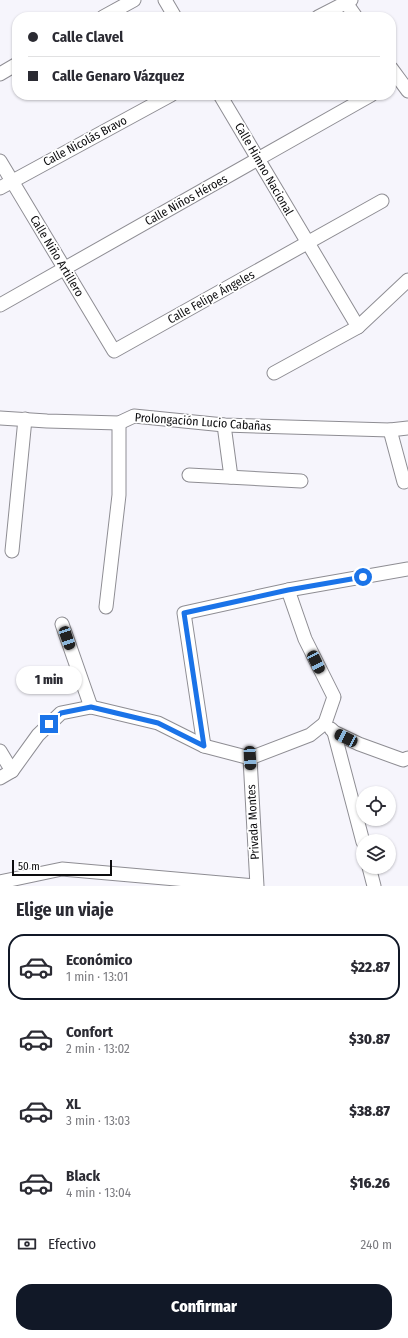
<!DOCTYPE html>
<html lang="es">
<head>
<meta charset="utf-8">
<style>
	:root { --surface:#fff; --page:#f2f2f3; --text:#2b2b33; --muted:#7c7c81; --line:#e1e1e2; --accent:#111827 }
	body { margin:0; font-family:"Fira Sans Condensed",sans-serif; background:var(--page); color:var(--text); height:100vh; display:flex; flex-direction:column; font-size:15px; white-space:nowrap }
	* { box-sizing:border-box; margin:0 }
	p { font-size:13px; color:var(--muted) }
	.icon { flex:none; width:22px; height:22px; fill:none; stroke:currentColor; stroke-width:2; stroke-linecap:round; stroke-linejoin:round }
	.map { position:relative; height:886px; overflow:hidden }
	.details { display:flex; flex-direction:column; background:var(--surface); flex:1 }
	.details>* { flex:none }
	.hud { position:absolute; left:12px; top:12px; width:384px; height:88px; border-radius:16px; box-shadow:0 1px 3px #0004; display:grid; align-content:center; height:88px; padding:0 16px; background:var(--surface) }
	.tools { position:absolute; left:356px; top:786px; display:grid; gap:8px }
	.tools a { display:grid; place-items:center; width:40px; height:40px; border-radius:50%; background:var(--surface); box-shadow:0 1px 3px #0004; font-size:20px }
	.scale { position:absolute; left:12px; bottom:10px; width:100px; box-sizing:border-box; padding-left:4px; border:2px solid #0c0c0e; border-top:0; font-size:11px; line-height:14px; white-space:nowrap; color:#0c0c0e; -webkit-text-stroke:3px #fff; paint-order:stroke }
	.end { position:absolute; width:18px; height:18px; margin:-9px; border:5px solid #1a73e8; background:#fff; box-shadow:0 0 0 2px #fff }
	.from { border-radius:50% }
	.bubble { position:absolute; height:28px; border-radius:14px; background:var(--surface); box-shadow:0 1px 3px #0004; font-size:13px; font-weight:800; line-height:28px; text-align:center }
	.car { position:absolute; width:12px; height:24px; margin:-12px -6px; border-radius:5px; box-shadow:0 0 3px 1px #0007; background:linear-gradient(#222 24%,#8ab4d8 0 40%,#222 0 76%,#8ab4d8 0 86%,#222 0) }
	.hud b { display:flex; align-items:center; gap:14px; height:38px; font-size:15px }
	.hud b+b { border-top:1px solid var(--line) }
	.hud i { width:10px; height:10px; background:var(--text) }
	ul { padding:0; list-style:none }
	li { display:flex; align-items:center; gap:12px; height:66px; margin:0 8px 6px; padding:0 8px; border:2px solid transparent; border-radius:16px }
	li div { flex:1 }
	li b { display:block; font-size:15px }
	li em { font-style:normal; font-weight:800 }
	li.selected { border-color:var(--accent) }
	li>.icon { width:36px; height:36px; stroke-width:1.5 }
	h2 { padding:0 16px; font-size:18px; line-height:48px }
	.pay { display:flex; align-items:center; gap:10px; height:44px; padding:0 16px; font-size:15px }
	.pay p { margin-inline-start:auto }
	.action { display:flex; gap:8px; margin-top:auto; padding:8px 16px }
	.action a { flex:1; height:46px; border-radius:16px; background:var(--accent); color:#fff; font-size:16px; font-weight:800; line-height:46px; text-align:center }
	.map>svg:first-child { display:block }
</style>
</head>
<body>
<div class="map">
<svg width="408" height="886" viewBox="0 0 408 886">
	<rect width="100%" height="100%" fill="#f6f5fc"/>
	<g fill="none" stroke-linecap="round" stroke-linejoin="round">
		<!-- minor casing -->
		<g stroke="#8e8d93" stroke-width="15">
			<g id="minor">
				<polyline points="165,0 175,17"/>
				<polyline points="344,0 356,17"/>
				<polyline points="103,17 134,0"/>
				<polyline points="318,17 351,0"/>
				<polyline points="391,68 408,91"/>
				<polyline points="0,74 17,64"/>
				<polyline points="220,95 358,327"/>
				<polyline points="0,161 114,351 382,201"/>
				<polyline points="0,188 171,95"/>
				<polyline points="0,305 371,95"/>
				<polyline points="274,373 358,327 408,280"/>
				<polyline points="0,418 47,421 119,423 134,416 224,425 390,430 408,428"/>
				<polyline points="224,425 231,477"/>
				<polyline points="390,430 404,482"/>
				<polyline points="189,475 301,481"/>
				<polyline points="12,551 25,419"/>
				<polyline points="288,590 305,639 334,697 325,723"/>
				<polyline points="106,607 119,495 119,423"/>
				<polyline points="62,624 91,707"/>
				<polyline points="331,729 334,732 359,744 403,760 408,758"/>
				<polyline points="334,732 363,842"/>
				<polyline points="204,746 184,613 288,590 408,569"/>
				<polyline points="0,751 12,771"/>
				<polyline points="250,758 257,886"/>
				<polyline points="0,778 12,771 38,735 61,713 91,707 158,723 204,746 250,758 310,735 325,723"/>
				<polyline points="369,867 374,886"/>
				<polyline points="0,882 62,869 255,886"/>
			</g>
		</g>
		<!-- minor -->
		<use href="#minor" stroke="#fff" stroke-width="13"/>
	</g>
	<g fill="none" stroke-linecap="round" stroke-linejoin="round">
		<!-- route -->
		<polyline stroke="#1a73e8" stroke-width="5" points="49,724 61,713 91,707 158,723 204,746 184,613 288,590 363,577"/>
	</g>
	<g text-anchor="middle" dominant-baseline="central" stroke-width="3.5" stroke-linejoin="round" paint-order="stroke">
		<!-- street labels -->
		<g font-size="12" fill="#0c0c0e" stroke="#fff">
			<text transform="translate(85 141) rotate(-28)">Calle Nicolás Bravo</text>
			<text transform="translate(264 169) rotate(60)">Calle Himno Nacional</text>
			<text transform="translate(186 200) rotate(-29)">Calle Niños Héroes</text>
			<text transform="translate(57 256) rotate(59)">Calle Niño Artillero</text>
			<text transform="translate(211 297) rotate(-29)">Calle Felipe Ángeles</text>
			<text transform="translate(203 422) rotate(4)">Prolongación Lucio Cabañas</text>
			<text transform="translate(253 822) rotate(-93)">Privada Montes</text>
		</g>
	</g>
</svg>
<div class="tools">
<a><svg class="icon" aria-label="locate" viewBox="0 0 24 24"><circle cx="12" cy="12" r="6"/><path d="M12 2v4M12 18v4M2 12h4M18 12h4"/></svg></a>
<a><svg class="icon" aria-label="layers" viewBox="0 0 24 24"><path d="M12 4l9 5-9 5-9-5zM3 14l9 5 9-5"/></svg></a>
</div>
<div class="scale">50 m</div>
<i class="end from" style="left:363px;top:577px"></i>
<i class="end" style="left:49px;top:724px"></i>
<div class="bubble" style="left:16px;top:666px;width:66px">1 min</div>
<i class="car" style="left:67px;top:638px;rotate:161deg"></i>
<i class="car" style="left:316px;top:662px;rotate:154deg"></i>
<i class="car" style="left:346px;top:738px;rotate:296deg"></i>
<i class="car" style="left:250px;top:758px;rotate:177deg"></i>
<div class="hud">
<b><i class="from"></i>Calle Clavel</b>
<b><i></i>Calle Genaro Vázquez</b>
</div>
</div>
<section class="details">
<h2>Elige un viaje</h2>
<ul>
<li class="selected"><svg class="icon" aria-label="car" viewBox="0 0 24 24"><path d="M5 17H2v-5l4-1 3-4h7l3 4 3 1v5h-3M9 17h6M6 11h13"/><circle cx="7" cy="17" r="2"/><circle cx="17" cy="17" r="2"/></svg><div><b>Económico</b><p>1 min · 13:01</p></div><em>$22.87</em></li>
<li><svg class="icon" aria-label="car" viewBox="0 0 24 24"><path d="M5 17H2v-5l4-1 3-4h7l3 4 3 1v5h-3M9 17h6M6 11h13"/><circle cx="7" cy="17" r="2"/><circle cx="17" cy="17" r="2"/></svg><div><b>Confort</b><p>2 min · 13:02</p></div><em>$30.87</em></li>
<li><svg class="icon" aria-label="car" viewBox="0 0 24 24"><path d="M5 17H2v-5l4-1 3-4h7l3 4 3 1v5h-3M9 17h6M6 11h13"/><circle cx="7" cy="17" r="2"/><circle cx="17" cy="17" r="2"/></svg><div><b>XL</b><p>3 min · 13:03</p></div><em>$38.87</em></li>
<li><svg class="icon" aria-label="car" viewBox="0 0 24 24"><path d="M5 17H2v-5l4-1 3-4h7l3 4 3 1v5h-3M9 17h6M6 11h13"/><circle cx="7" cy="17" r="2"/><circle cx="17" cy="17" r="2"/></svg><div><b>Black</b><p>4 min · 13:04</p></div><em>$16.26</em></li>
</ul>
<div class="pay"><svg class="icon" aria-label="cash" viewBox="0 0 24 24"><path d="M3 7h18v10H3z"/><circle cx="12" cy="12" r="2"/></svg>Efectivo<p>240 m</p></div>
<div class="action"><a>Confirmar</a></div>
</section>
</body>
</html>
